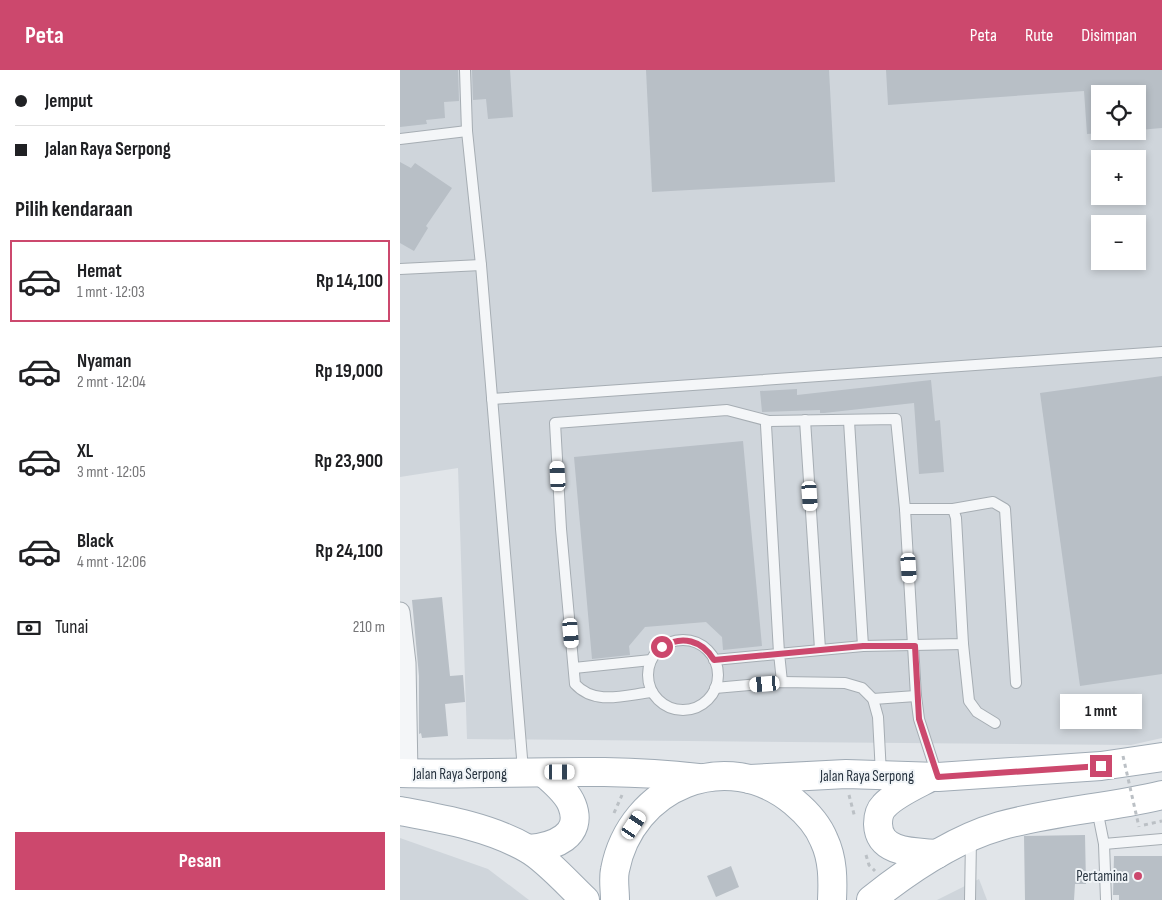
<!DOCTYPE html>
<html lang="id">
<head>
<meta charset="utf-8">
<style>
	:root { --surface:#fff; --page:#f6f6f6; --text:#202124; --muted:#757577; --line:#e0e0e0; --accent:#cc486d }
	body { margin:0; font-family:"Sofia Sans Condensed",sans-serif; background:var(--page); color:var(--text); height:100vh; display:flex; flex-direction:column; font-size:19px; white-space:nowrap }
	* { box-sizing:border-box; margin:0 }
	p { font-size:16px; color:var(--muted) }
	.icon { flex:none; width:28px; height:28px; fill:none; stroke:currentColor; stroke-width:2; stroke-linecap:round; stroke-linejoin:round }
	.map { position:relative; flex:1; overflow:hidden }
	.side { display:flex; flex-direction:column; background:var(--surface); width:400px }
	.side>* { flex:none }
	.guide { display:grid; align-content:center; height:110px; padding:0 15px; background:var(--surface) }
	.controls { position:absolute; left:691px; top:15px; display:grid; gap:10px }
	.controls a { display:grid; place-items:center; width:55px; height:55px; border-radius:0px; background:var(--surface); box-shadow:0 2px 8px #0003; font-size:25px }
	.end { position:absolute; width:22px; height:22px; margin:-11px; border:6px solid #cc486d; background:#fff; box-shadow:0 0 0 2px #fff }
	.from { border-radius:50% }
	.bubble { position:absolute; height:35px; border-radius:0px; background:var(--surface); box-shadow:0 2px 8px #0003; font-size:16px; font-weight:700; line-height:35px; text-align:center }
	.car { position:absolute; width:15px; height:30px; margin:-15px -8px; border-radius:6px; box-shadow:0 0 4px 1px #0007; background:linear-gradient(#fff 24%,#345 0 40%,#fff 0 76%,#345 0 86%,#fff 0) }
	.guide b { display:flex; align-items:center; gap:18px; height:48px; font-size:19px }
	.guide b+b { border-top:1px solid var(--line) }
	.guide i { width:12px; height:12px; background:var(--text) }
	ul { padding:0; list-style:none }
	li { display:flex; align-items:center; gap:15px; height:82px; margin:0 10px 8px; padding:0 5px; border:2px solid transparent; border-radius:0px }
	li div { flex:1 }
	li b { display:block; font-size:19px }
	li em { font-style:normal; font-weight:700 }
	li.on { border-color:var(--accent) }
	li>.icon { width:45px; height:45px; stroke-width:1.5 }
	h2 { padding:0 15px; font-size:22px; line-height:60px }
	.pay { display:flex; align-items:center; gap:12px; height:55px; padding:0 15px; font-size:19px }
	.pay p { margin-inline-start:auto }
	.cta { display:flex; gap:10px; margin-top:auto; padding:10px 15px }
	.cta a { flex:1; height:58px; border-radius:0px; background:var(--accent); color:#fff; font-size:20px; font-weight:700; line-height:58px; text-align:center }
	header { display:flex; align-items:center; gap:30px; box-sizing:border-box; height:70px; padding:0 25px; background:var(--accent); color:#fff }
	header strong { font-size:24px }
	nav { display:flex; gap:28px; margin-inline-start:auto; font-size:18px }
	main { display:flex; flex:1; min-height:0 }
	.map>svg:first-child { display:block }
</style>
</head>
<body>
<header>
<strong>Peta</strong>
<nav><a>Peta</a><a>Rute</a><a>Disimpan</a></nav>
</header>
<main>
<section class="side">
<div class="guide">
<b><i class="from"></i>Jemput</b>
<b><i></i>Jalan Raya Serpong</b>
</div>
<h2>Pilih kendaraan</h2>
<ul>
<li class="on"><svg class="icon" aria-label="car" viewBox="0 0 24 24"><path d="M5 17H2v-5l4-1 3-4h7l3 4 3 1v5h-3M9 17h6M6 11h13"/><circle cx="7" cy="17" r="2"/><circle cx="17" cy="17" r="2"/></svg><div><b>Hemat</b><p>1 mnt · 12:03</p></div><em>Rp 14,100</em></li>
<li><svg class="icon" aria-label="car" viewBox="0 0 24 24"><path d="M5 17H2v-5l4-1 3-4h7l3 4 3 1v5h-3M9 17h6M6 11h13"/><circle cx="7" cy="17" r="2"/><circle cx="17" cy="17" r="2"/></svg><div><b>Nyaman</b><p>2 mnt · 12:04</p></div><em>Rp 19,000</em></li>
<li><svg class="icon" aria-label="car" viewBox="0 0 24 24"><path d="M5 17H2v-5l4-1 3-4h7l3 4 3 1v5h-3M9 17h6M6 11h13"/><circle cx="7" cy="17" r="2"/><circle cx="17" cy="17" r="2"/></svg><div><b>XL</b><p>3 mnt · 12:05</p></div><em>Rp 23,900</em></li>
<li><svg class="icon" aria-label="car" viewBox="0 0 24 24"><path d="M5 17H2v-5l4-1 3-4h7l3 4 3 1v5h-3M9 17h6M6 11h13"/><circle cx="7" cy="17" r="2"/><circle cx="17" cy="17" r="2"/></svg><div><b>Black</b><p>4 mnt · 12:06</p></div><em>Rp 24,100</em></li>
</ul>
<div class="pay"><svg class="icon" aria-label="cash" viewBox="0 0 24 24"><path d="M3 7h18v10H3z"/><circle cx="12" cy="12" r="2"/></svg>Tunai<p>210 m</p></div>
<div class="cta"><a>Pesan</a></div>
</section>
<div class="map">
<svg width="762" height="830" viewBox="0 0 762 830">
	<rect width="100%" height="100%" fill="#e1e5e9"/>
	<!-- built -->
	<g fill="#cfd5db" fill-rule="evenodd">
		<path d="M0 0H762V668L731 675 67 669 58 398 0 407ZM700 24H738V61H700ZM700 89H738V126H700ZM700 154H738V191H700Z"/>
		<polygon points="0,768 88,799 129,830 0,830"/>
		<polygon points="579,809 587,830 537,830"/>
	</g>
	<!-- building -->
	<g fill="#b8bfc6">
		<polygon points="0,0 58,0 59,31 44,32 45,48 26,50 27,54 0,57"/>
		<polygon points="72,0 110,0 113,47 88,49 86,29 73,30"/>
		<polygon points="246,0 429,0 435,112 252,122"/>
		<polygon points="486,0 762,0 762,58 738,60 738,24 700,24 700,63 687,64 684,21 488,35"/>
		<polygon points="0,92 11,98 15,93 52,118 26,156 28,158 14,181 0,173"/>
		<polygon points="762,306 762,604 680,616 640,323"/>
		<polygon points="531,310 535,351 540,350 544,402 519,404 514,333 424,343 420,343 420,340 362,342 360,321 397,319 397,325"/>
		<polygon points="343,371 362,576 323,580 322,567 306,552 245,557 229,576 230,585 192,589 174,387"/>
		<polygon points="42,527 50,606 63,605 65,632 45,634 48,666 22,668 21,663 19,664 19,606 12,530"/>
		<polygon points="685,765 686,814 675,814 674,830 625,830 624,766"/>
		<polygon points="714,786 762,786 762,830 719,830 719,825 713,825"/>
		<polygon points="331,796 339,817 316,827 307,806"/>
	</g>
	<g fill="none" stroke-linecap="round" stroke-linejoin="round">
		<!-- service casing -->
		<g stroke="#a6adb3" stroke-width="12">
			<g id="service">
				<polyline points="65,0 67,61 81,195 123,700"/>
				<polyline points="0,69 67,61"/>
				<polyline points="0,199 81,195"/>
				<polyline points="92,329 762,282"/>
				<polyline points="405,350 420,579"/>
				<polyline points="449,351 463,576"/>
				<polyline points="505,439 516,626 519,649 537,705"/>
				<polyline points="553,439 593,432 605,439 616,613"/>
				<circle cx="283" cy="605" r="35"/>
				<polyline points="563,574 569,631 577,642 595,653"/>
				<polyline points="314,590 463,576 563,574 556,448 553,439 505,439 496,349 369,351 366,355 379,583 382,612"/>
				<polyline points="174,598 251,590"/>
				<polyline points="315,618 382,612 445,613 462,618 473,629 478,647 481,704"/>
				<path d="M252 622C225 625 195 636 175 614L161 459 155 353 327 340 369 351"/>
				<polyline points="473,629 516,626"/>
				<polyline points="697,739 704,774 706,830"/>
				<polyline points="704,774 762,769"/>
				<polyline points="570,830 571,769"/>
			</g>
		</g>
		<!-- minor casing -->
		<g stroke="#a6adb3" stroke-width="21">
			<polyline id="minor" points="0,542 6,593 8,703"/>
		</g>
		<!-- primary casing -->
		<g stroke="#a0abb5" stroke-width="30">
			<g id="primary">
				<path d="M0 703C99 706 199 696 298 708"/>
				<path d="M531 707C516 715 495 724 484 736 479 741 478 748 478 754 479 784 515 782 537 784"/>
				<polyline points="350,709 446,704 538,707 701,696 762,687"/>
				<path d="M0 741C43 749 90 757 128 779 146 789 170 816 185 830"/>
				<path d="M129 779C153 777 184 766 172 735 167 722 154 712 144 703"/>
				<path d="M215 830C215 820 213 809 215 800 231 716 327 676 394 732 406 742 418 755 424 770 433 789 433 810 432 830"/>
				<path d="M471 830C507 801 555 769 600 756 653 741 709 738 762 725"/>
			</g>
		</g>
		<!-- path -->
		<g stroke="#bbc0c5" stroke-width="3" stroke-dasharray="4 4" stroke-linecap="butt">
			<polyline points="449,725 455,748"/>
			<polyline points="214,743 222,725"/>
			<polyline points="744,755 762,751"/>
			<polyline points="466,785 469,795 475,801"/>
		</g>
		<!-- service -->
		<use href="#service" stroke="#f4f6f8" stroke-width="10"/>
		<!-- minor -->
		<use href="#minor" stroke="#f4f6f8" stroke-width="19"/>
		<!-- primary -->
		<use href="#primary" stroke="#fff" stroke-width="28"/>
		<!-- path-bridge -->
		<polyline stroke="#bbc0c5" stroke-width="3" stroke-dasharray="4 4" stroke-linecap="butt" points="723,686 739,757"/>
	</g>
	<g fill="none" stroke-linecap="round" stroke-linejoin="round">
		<!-- route -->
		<path stroke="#cc486d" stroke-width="6" d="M262 577C282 565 302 570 314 590L463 576H515L519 649 538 707 701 696"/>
	</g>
	<!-- markers -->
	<circle fill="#cc486d" stroke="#f0f4f7" stroke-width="2" cx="738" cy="806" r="5"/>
	<g text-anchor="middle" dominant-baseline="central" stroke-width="4" stroke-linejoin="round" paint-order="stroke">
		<!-- street labels -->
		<g font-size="15" fill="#293541" stroke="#f0f4f7">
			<text x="60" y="704">Jalan Raya Serpong</text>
			<text x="467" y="706">Jalan Raya Serpong</text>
		</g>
		<!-- poi labels -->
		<g font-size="15" fill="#293541" stroke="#f0f4f7" text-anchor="end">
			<text x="728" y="806">Pertamina</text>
		</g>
	</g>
</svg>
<div class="controls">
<a><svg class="icon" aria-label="locate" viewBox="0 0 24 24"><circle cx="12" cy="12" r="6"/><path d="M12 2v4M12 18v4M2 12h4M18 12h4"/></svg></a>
<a>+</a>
<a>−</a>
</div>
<i class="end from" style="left:262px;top:577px"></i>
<i class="end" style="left:701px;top:696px"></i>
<div class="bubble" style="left:660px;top:624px;width:82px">1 mnt</div>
<i class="car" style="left:158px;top:406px;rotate:357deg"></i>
<i class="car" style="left:410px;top:426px;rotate:176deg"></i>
<i class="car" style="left:509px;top:498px;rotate:176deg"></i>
<i class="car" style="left:171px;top:563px;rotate:175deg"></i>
<i class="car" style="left:365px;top:614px;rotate:265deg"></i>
<i class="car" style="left:160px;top:702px;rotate:90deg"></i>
<i class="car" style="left:234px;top:755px;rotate:34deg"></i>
</div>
</main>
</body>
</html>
